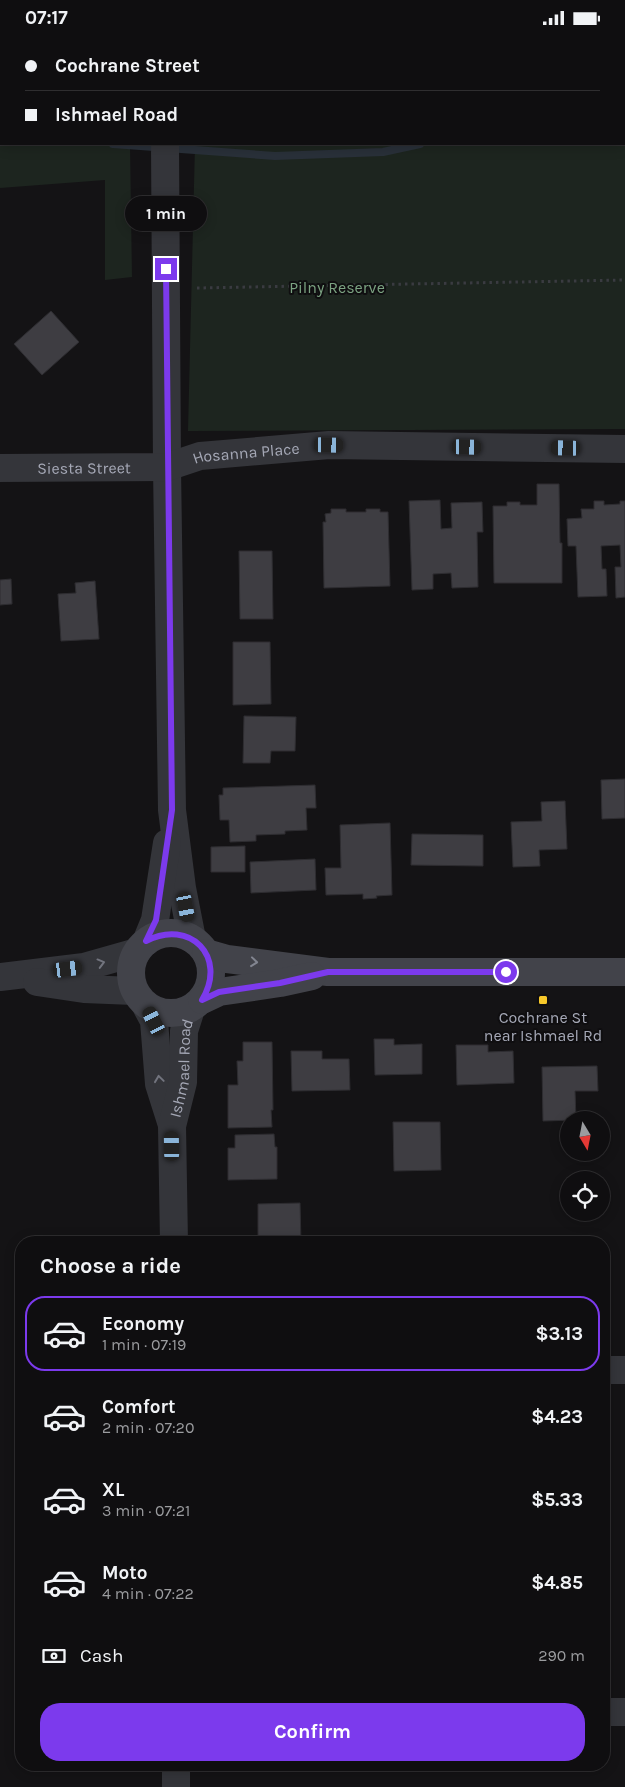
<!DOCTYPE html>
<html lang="en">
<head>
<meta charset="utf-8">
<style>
	:root { --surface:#0f0e10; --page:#1d1c1e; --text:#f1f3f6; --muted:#9b9c9f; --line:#2f2e30; --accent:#7c3aed }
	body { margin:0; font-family:Karla,sans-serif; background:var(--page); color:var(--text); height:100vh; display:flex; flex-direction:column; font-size:19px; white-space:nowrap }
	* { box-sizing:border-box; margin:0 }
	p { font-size:16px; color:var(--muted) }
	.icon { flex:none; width:28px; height:28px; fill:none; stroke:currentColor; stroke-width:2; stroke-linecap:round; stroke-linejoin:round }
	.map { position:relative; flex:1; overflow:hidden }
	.side { position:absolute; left:15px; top:1201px; width:595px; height:535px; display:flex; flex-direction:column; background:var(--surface); border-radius:20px; box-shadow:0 2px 12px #0003,0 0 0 1px var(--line) }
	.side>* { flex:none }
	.top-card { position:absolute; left:0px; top:0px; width:625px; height:110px; box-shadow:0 2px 12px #0003,0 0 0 1px var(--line); display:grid; align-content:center; height:110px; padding:0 25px; background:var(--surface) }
	.needle { width:32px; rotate:170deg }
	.buttons { position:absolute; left:560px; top:1076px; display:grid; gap:10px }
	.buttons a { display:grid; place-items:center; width:50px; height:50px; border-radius:50%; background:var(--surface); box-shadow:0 2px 12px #0003,0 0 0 1px var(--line); font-size:25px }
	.end { position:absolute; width:22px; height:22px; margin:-11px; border:6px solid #7c3aed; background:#fff; box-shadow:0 0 0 2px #fff }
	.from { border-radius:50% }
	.bubble { position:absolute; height:35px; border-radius:18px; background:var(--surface); box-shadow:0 2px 12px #0003,0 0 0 1px var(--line); font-size:16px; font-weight:700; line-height:35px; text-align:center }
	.car { position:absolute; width:15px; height:30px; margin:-15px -8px; border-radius:6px; box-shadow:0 0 4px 1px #0007; background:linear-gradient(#222 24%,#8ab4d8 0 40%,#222 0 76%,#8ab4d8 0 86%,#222 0) }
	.top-card b { display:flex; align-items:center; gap:18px; height:48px; font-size:19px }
	.top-card b+b { border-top:1px solid var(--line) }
	.top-card i { width:12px; height:12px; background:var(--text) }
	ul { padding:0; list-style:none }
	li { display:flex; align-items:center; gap:15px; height:75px; margin:0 10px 8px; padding:0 15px; border:2px solid transparent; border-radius:20px }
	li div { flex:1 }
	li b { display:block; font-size:19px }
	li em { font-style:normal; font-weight:700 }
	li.selected { border-color:var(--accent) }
	li>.icon { width:45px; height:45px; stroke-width:1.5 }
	h2 { padding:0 25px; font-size:22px; line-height:60px }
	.pay { display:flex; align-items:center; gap:12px; height:55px; padding:0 25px; font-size:19px }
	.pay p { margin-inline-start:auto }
	.button { display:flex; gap:10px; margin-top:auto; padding:10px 25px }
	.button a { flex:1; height:58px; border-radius:20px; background:var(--accent); color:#fff; font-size:20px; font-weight:700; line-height:58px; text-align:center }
	.status { display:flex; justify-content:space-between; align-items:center; height:35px; padding:0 25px; background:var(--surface); direction:ltr }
	.status svg { height:14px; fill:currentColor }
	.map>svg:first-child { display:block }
</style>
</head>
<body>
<div class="status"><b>07:17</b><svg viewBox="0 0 49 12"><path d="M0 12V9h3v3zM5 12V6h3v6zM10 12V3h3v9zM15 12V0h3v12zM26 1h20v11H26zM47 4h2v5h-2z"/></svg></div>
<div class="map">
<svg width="625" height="1752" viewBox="0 0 625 1752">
	<rect width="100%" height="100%" fill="#141315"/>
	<!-- green -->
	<g fill="#1d251f">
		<polygon points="0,0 129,0 1,1 1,109 130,109 132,242 105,245 105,145 0,153"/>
		<polygon points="545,0 625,0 625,394 188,396 195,109 624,109 624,1"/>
	</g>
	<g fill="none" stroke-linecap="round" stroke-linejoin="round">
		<!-- stream -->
		<g stroke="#293039" stroke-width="8">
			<polyline points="0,6 1,7"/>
			<polyline points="624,53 625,52"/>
			<polyline points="113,109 275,121 383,117 420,109"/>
		</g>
	</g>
	<!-- building -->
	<g fill="#3e3d42" stroke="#2e2d31">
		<polygon points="51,276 79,307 42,340 14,309"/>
		<polygon points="537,449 559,449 560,508 562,508 562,548 494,548 493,471 507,471 507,467 520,467 520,470 537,470"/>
		<polygon points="440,465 441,494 452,493 451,468 482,467 483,497 477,497 478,552 452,553 451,538 433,539 433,554 412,555 409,466"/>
		<polygon points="594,466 604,466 604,470 620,469 620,466 625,466 625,562 616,563 615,532 621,532 620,510 601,511 602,534 606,534 607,561 578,562 576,511 568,511 567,484 582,483 581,474 594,474"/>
		<polygon points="331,474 346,474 346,477 366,477 366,474 380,474 380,477 388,477 390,551 324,553 323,487 326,487 325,479 331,478"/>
		<polygon points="239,516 272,516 273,584 240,584"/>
		<polygon points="11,544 12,569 0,570 0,545"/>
		<polygon points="95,546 99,604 61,606 58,559 76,558 75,548"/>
		<polygon points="233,607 270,607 271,669 233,670"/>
		<polygon points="244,681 296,682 295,716 271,716 270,728 243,728"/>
		<polygon points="625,744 625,783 602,784 601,745"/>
		<polygon points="315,750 316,773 306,773 307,795 285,796 285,799 256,800 256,806 230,807 229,785 220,785 219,760 223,760 223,753"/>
		<polygon points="565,766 567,814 539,815 540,831 513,832 511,787 542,786 541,767"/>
		<polygon points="390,788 392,860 376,861 377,863 363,864 363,859 326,860 325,833 341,833 340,790"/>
		<polygon points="412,799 483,800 483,831 411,830"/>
		<polygon points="245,811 245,837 211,837 211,812"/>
		<polygon points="315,824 316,855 251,858 250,827"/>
		<polygon points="374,1004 394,1004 394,1010 422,1009 422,1039 375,1040"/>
		<polygon points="243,1007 272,1007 273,1075 271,1075 272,1092 228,1093 228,1050 238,1050 237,1026 243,1026"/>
		<polygon points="456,1010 488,1010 488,1017 513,1016 514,1048 457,1050"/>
		<polygon points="291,1016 322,1016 322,1024 349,1024 350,1055 292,1056"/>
		<polygon points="597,1031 598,1056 575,1056 576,1085 543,1086 542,1032"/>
		<polygon points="393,1087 440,1087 441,1135 394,1136"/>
		<polygon points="274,1099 275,1112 277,1112 277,1144 228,1145 228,1113 235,1113 235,1100"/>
		<polygon points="300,1168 301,1208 258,1208 258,1169"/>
		<polygon points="461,1203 461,1208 436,1208 436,1204"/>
	</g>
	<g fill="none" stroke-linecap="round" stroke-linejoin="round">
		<!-- path -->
		<polyline stroke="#3a3b41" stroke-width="3" stroke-dasharray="2.5 4" stroke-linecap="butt" points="197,253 625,245"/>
		<!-- street -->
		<g stroke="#34353a" stroke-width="28">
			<polyline points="168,1 168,0"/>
			<polyline points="165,109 167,432 172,775 182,853 192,904"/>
			<path id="s1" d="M0 433 167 432 200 421 329 410 625 414"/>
			<polyline points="146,907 155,885 167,808"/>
			<polyline points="0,942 84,932 137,917"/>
			<polyline points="37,947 84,954 134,956"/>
			<polyline points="146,971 154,986 159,1049 172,1090"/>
			<path id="s2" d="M174 1208 172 1091 183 1047 184 996 191 974"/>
			<polyline points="604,1335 625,1335"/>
			<polyline points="604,1677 625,1677"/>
			<polyline points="176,1730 176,1752"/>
		</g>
		<!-- secondary -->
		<g stroke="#42434a" stroke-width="28">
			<circle cx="171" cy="938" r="40"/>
			<polyline points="206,918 227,924 328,937 625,937"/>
			<polyline points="202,965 219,957 280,948 312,941"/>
		</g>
	</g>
	<!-- one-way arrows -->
	<defs><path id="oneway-chevron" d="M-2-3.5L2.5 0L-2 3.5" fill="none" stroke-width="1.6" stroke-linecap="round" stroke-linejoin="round" transform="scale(1.25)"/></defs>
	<use stroke="#828590" href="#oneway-chevron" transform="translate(254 927) rotate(6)"/>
	<g stroke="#72747e">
		<use href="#oneway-chevron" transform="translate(101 928) rotate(-15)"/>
		<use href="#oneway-chevron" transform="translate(159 1044) rotate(-98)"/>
	</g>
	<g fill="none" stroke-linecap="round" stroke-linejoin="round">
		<!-- route -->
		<path stroke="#7c3aed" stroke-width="6" d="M166 234 172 775 156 885 146 906C190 883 228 922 202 965L219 957 280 948 328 937H506"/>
	</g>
	<!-- markers -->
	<rect fill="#f7c82a" stroke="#0f0e10" stroke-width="2" x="538" y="960" width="10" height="10" rx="2.5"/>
	<g text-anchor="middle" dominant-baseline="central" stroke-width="4" stroke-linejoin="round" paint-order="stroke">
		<!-- park labels -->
		<g font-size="16" fill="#7ba281" stroke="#0f0e10">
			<text x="337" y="252">Pilny Reserve</text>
		</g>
		<!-- street labels -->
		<g font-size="16" fill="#a5a8b6" stroke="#0f0e10">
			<text stroke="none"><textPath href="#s1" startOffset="248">Hosanna Place</textPath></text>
			<text stroke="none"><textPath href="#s1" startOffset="84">Siesta Street</textPath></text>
			<text stroke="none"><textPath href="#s2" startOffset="176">Ishmael Road</textPath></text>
		</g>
		<!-- poi labels -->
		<g font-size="16" fill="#a5a8b6" stroke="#0f0e10">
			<text x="543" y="982">Cochrane St<tspan x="543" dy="18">near Ishmael Rd</tspan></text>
		</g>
	</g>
</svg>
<div class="buttons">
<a><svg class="needle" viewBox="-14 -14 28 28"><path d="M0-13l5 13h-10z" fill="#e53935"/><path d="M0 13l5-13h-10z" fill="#9b9c9f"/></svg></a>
<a><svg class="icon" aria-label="locate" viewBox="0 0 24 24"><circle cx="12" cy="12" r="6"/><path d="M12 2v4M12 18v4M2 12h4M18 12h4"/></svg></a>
</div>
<i class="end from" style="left:506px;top:937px"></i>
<i class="end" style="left:166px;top:234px"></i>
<div class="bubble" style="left:125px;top:161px;width:82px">1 min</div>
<i class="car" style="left:329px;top:410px;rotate:91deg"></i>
<i class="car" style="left:467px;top:412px;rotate:91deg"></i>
<i class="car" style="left:566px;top:413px;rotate:271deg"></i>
<i class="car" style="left:186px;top:872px;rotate:169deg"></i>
<i class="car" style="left:68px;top:934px;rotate:83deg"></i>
<i class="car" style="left:154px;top:986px;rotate:334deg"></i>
<i class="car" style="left:172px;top:1111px;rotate:359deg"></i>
<div class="top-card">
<b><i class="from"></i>Cochrane Street</b>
<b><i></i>Ishmael Road</b>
</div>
<section class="side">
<h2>Choose a ride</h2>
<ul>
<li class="selected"><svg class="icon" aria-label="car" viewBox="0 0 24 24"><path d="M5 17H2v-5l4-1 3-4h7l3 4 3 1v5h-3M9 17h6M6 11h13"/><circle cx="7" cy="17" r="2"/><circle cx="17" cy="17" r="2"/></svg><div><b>Economy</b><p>1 min · 07:19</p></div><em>$3.13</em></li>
<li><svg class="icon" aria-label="car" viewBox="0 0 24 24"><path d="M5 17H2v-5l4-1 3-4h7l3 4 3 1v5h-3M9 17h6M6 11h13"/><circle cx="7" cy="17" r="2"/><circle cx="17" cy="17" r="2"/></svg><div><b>Comfort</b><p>2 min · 07:20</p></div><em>$4.23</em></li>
<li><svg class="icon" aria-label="car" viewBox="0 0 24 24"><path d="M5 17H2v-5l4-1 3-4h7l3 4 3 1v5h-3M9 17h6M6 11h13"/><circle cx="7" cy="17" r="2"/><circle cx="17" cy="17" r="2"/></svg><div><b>XL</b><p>3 min · 07:21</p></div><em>$5.33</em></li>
<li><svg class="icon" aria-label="car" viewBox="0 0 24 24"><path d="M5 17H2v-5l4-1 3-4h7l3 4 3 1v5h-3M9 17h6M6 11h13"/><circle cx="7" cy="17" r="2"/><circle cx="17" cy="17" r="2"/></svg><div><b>Moto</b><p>4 min · 07:22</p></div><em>$4.85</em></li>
</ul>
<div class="pay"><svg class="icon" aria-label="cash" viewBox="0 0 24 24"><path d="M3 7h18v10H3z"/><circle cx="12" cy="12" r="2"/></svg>Cash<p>290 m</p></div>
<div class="button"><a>Confirm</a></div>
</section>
</div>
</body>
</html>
